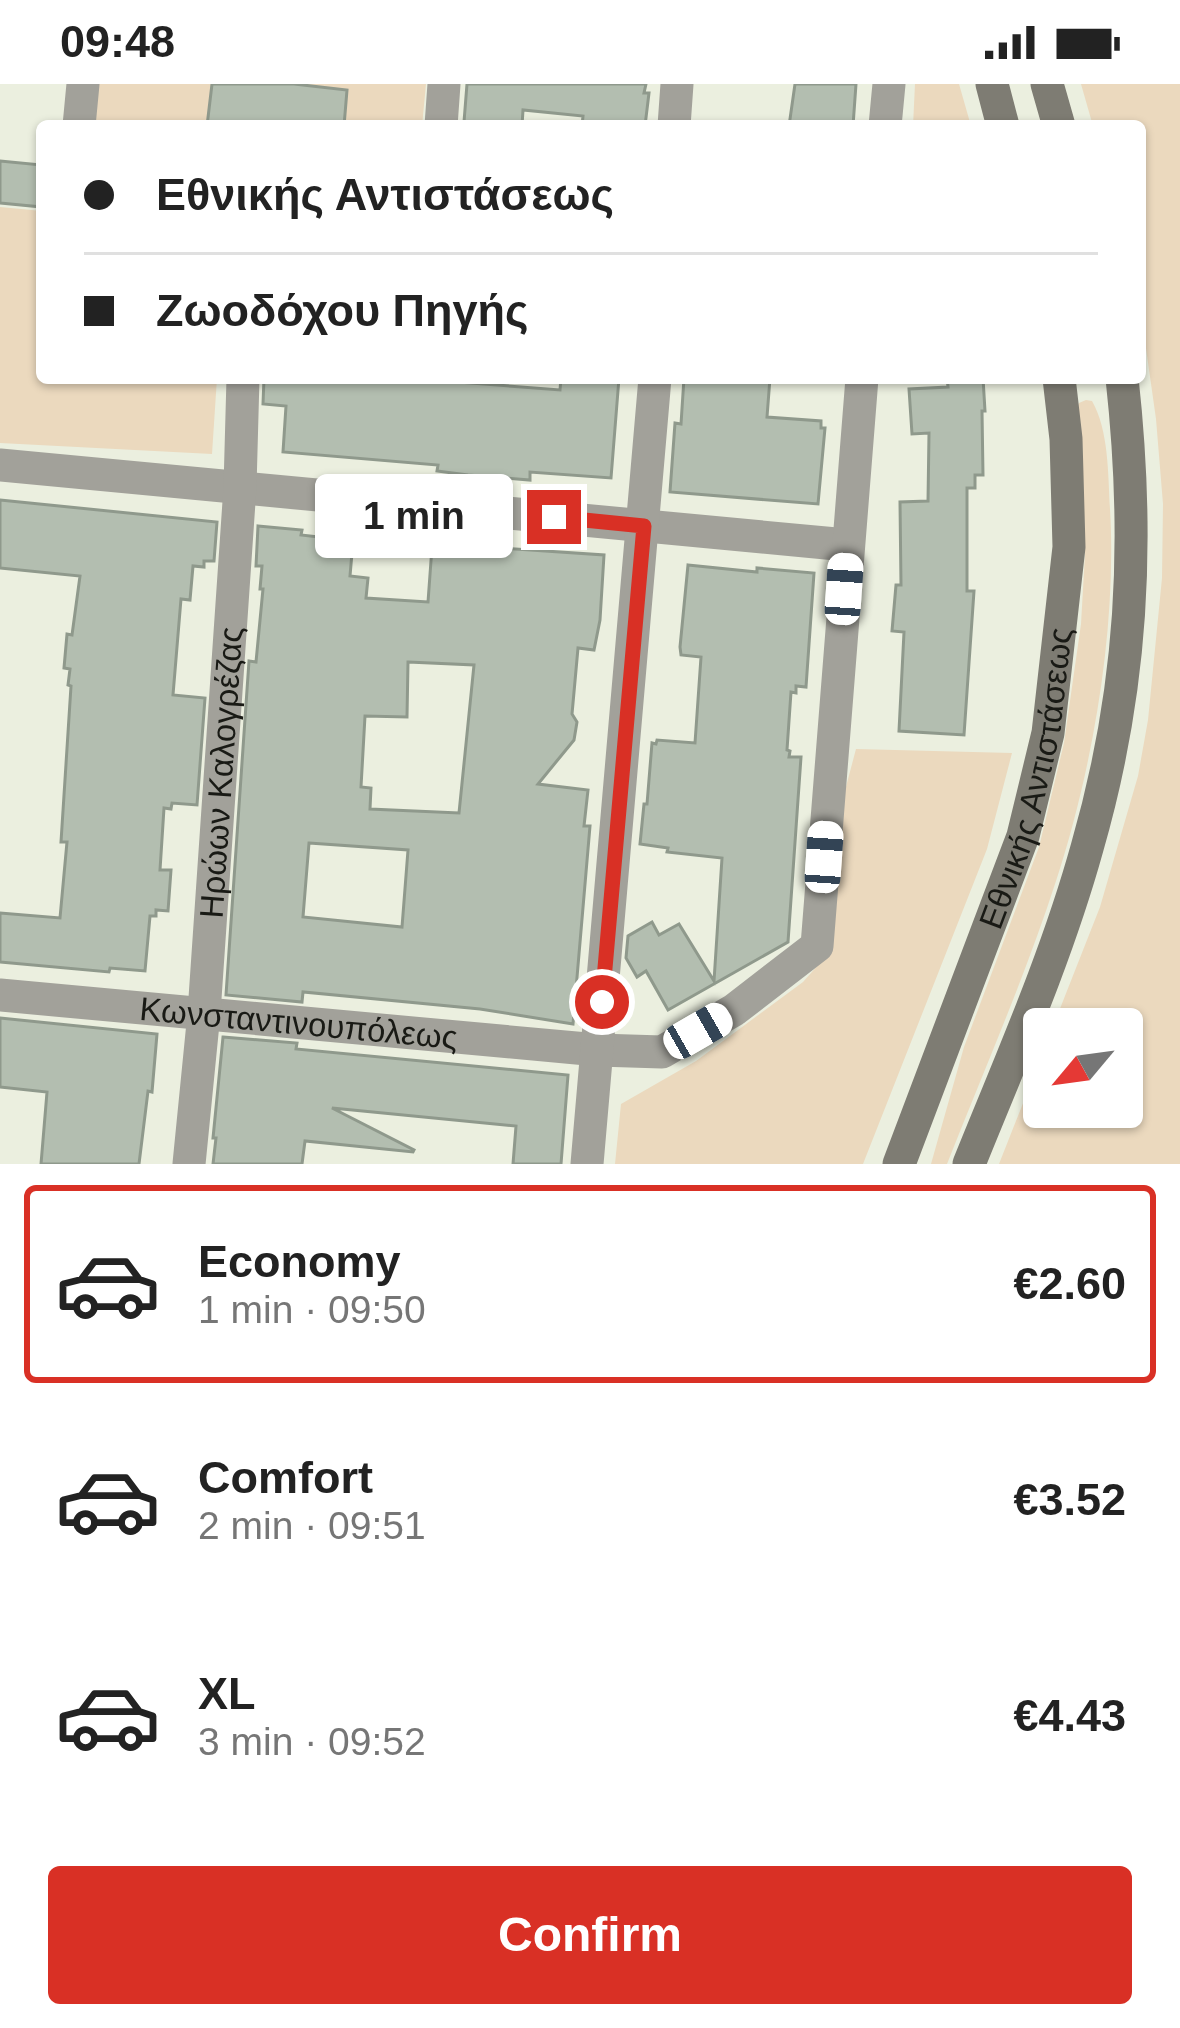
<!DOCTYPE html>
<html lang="en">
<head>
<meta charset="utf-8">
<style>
	:root { --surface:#fff; --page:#f2f2f2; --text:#222; --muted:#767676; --line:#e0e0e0; --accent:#d93025 }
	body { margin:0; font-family:Arial,sans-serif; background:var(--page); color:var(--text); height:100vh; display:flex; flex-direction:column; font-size:45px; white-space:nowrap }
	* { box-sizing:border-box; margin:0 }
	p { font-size:39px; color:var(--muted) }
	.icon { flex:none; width:66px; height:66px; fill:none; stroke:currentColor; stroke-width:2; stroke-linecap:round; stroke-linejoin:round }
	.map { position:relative; height:1080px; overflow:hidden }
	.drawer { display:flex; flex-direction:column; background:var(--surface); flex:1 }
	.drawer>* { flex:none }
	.top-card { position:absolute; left:36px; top:36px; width:1110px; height:264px; border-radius:12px; box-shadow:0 3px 9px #0004; display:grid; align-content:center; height:264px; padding:0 48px; background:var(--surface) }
	.needle { width:78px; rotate:241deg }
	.controls { position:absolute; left:1023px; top:924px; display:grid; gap:24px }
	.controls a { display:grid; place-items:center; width:120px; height:120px; border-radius:12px; background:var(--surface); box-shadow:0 3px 9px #0004; font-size:60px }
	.end { position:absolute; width:54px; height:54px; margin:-27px; border:15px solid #d93025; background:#fff; box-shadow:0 0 0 6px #fff }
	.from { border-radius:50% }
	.bubble { position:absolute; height:84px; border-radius:12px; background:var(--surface); box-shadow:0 3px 9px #0004; font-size:39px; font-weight:700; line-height:84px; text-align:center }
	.car { position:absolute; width:36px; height:72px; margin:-36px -18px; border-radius:15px; box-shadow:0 0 9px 3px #0007; background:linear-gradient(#fff 24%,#345 0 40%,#fff 0 76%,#345 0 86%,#fff 0) }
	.top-card b { display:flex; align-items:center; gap:42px; height:114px; font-size:45px }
	.top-card b+b { border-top:3px solid var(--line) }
	.top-card i { width:30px; height:30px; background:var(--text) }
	ul { padding:21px 0 0; list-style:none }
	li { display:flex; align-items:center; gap:36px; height:198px; margin:0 24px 18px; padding:0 24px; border:6px solid transparent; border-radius:12px }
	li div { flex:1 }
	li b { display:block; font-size:45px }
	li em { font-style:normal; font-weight:700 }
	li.current { border-color:var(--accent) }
	li>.icon { width:108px; height:108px; stroke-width:1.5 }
	.cta { display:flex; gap:24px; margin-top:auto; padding:24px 48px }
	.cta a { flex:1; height:138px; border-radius:12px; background:var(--accent); color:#fff; font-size:48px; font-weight:700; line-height:138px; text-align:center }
	.status { display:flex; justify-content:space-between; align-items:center; height:84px; padding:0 60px; background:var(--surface); direction:ltr }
	.status svg { height:33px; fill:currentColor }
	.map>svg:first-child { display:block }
</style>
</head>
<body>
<div class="status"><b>09:48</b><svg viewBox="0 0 49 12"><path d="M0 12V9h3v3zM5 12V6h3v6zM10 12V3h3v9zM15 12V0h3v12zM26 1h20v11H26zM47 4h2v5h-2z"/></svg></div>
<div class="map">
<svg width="1180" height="1080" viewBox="0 0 1180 1080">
	<rect width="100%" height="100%" fill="#ebefdf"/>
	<!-- green -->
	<g fill="#ebd9be">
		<polygon points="97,0 426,0 422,42 93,42"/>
		<polygon points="915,0 959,0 971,42 913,42"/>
		<polygon points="1081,0 1180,0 1180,1080 999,1080 1044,966 1044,1023 1122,1023 1122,945 1052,945 1100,823 1138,692 1148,636 1162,494 1163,420 1156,335 1140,222 1140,42 1093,42"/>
		<polygon points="0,123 42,127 42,294 217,294 212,370 0,359"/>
		<path d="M1086 316 1092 317C1109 347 1108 390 1110 425 1117 543 1093 684 1056 797 1025 893 984 986 947 1080H931L964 963 1039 763 1064 659 1081 540 1085 470 1082 356 1077 324 1079 319Z"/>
		<polygon points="856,665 1012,669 987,765 863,1080 615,1080 621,1020 696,977 803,898 819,880 838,733"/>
	</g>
	<!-- building -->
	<g fill="#b3beb0" stroke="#8f998c" stroke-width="3" fill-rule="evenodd">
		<polygon points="212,0 294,0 347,6 344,42 207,42"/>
		<polygon points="467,0 646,0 644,9 649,9 645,42 582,42 583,32 523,26 522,42 473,42 472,39 464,38"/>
		<polygon points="795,0 856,0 853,42 789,42"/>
		<polygon points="0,77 42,81 42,123 0,119"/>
		<polygon points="264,294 406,294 560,306 561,294 619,294 611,394 530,388 530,396 468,391 437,387 438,381 283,368 286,322 263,320"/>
		<polygon points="684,294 770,294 767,333 821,337 821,344 825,344 818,420 670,408 675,339 681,340"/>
		<polygon points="947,294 983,294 985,327 982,327 983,391 975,391 975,404 967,404 967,507 974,507 964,651 899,647 904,548 892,547 896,501 901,501 900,418 928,417 929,349 912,350 909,305 948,303"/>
		<polygon points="0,416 217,438 214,477 204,477 204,483 193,482 190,516 181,515 173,611 205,614 197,721 172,719 171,725 164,724 160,786 171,786 168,827 156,826 156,832 150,832 145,887 110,884 109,888 0,878 0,829 60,834 67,758 61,758 71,602 68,601 70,585 64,584 67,550 72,551 80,492 0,484"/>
		<path d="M258 442 302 446 301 451 328 454 326 467 352 469 350 492 368 494 366 514 428 518 432 463 487 467V463L604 471 600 536 594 566 578 564 572 630 577 638 574 656 538 700 588 706 584 742H590L573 940 480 925 303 908 302 918 226 911 249 577 256 578 263 505H260L262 482H256ZM408 578 474 581 459 729 370 725 371 704 361 703 365 632 407 633ZM309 759 408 766 402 843 303 833Z"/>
		<polygon points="688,481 757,488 757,484 814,489 806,603 796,602 796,609 791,608 787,666 790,667 789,673 801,673 788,858 668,926 646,887 637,893 626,874 628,852 652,838 659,851 679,840 714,897 722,774 667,768 668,764 640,760 644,720 647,720 652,659 656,660 657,656 695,659 701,573 681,571 680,563"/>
		<polygon points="0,934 157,950 152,1008 148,1007 139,1080 41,1080 47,1008 0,1003"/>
		<polygon points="223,953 297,959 296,965 568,991 561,1080 513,1080 516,1042 332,1024 414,1066 413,1068 305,1057 302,1080 213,1080 216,1054 213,1054"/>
	</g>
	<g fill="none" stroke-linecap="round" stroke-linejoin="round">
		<!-- minor -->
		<g stroke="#a2a19a" stroke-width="33">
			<polyline points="79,42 83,0"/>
			<polyline points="441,42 444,0"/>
			<polyline points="674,42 677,0"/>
			<polyline points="885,42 889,0"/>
			<polyline points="0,381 847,461"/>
			<path id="s1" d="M0 911 598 966 662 968 734 926 817 862 862 294"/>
			<path id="s2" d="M189 1080 204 929 240 403 243 294"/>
			<polyline points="587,1080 655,294"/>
		</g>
		<!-- secondary -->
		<g stroke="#7e7c73" stroke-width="33">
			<polyline points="992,0 1003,42"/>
			<polyline points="1047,0 1059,42"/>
			<path id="s3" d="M899 1080 1023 752 1048 649 1069 463 1066 355 1059 294"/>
			<path d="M969 1080C1011 976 1057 872 1087 764 1133 605 1140 457 1122 294"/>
		</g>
	</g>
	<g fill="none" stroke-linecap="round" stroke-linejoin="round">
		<!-- route -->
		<polyline stroke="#d93025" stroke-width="15" points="554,433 644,442 602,918"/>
	</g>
	<g text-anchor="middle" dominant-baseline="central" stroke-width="9" stroke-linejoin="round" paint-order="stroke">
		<!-- street labels -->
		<g font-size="33" fill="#191a15" stroke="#f9fded">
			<text stroke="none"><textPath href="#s2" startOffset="393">Ηρώων Καλογρέζας</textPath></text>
			<text stroke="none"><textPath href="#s3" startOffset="408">Εθνικής Αντιστάσεως</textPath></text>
			<text stroke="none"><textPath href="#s1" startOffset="300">Κωνσταντινουπόλεως</textPath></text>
		</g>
	</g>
</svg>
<div class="controls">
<a><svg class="needle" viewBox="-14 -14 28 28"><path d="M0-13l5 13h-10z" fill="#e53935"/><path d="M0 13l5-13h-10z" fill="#767676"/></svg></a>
</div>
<i class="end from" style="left:602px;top:918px"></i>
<i class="end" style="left:554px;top:433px"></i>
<div class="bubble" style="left:315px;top:390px;width:198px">1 min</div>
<i class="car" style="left:844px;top:505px;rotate:4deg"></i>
<i class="car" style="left:824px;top:773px;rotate:4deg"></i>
<i class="car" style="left:698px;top:947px;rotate:60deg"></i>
<div class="top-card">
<b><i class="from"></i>Εθνικής Αντιστάσεως</b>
<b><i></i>Ζωοδόχου Πηγής</b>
</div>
</div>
<section class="drawer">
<ul>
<li class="current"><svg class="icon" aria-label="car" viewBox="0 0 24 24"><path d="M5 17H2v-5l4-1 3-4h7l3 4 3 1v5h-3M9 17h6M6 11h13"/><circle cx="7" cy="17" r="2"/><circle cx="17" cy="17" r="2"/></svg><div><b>Economy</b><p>1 min · 09:50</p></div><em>€2.60</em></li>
<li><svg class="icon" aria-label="car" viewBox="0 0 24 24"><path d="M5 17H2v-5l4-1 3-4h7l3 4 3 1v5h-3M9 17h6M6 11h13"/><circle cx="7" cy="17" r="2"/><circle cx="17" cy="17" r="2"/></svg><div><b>Comfort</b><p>2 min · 09:51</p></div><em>€3.52</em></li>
<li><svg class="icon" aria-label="car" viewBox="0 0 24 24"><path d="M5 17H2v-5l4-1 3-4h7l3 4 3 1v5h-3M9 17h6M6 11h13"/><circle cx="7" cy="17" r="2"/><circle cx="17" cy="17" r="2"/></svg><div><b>XL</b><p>3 min · 09:52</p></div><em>€4.43</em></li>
</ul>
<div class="cta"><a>Confirm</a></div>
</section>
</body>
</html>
